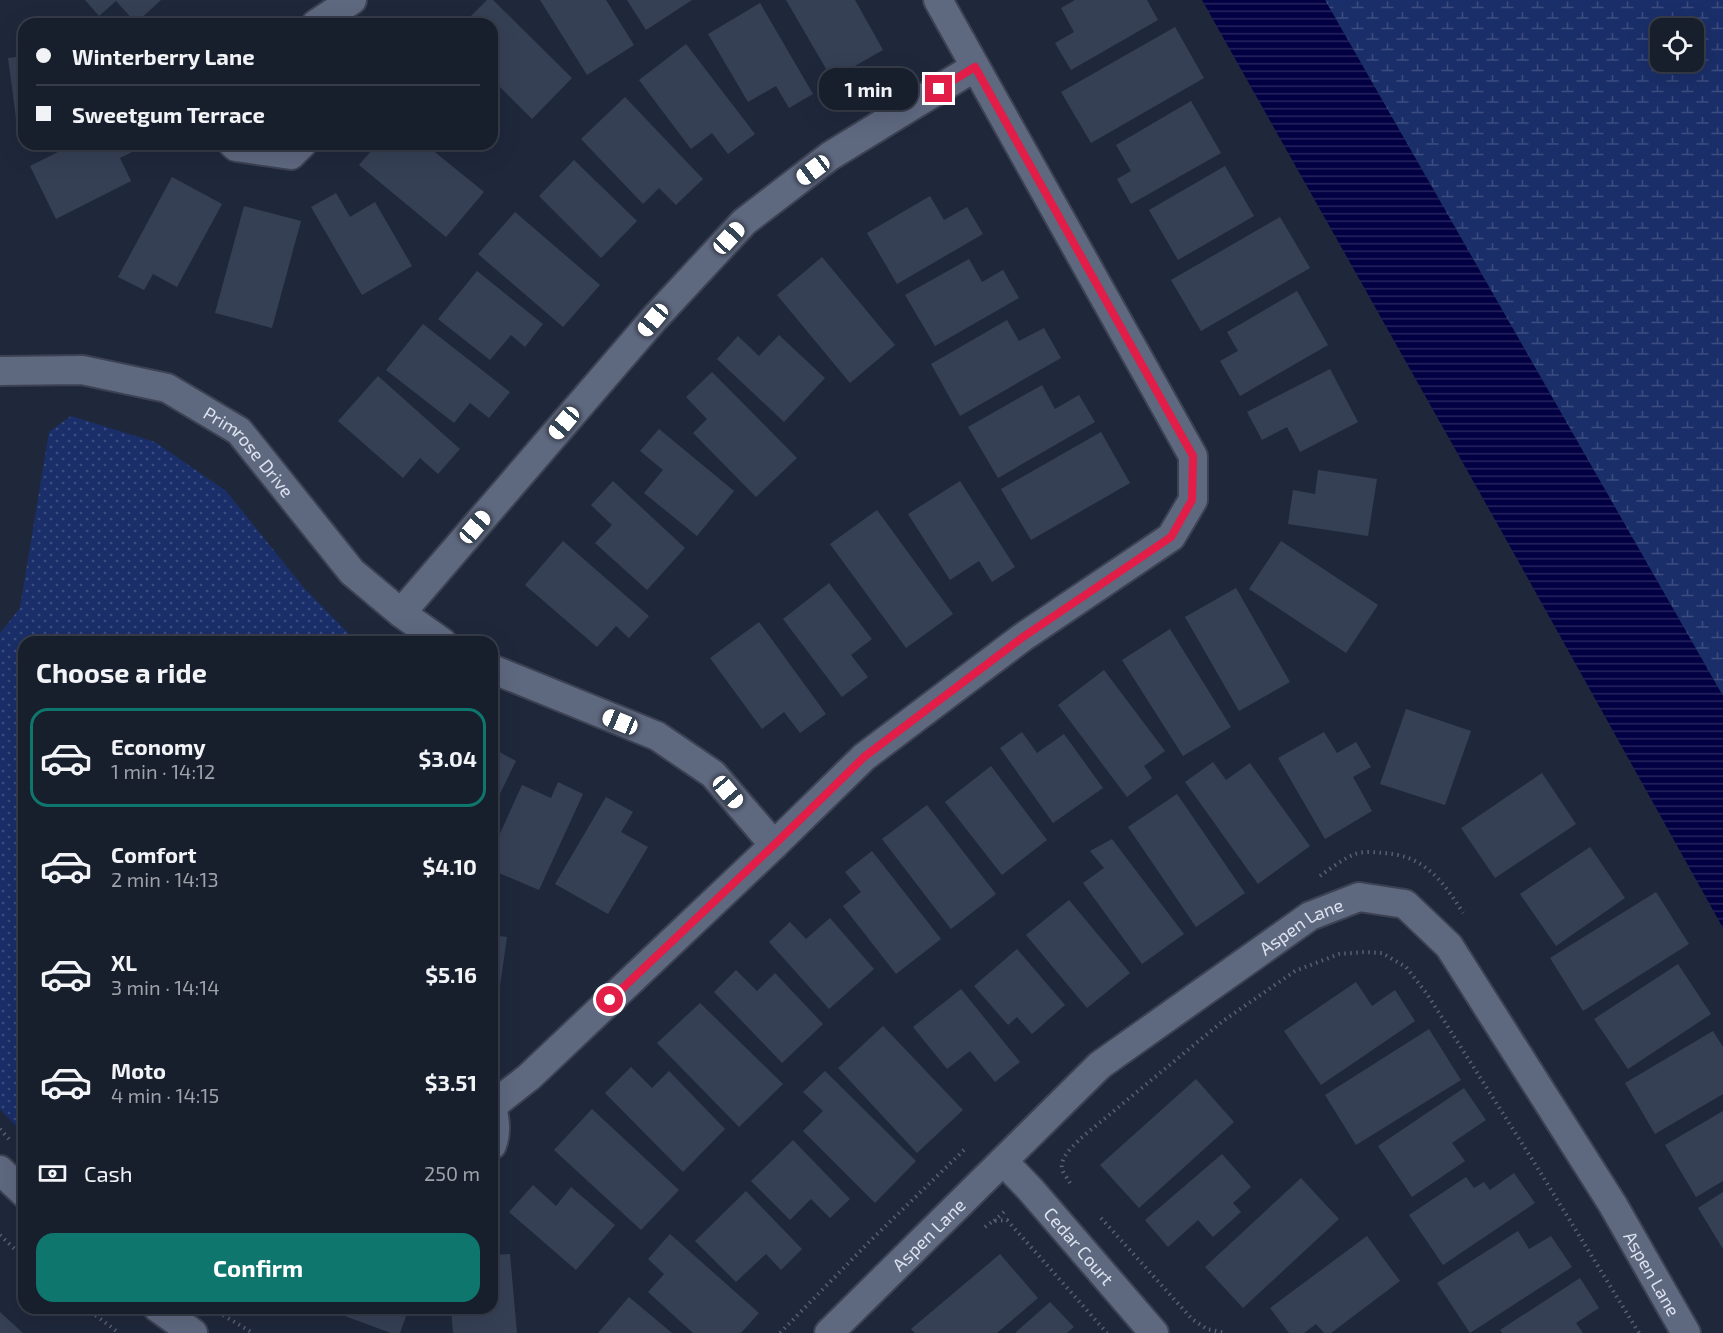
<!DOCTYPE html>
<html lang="en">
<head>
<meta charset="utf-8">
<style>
	:root { --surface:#171e2c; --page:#202734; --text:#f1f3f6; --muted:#9ea2a9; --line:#363c48; --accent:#0f766e }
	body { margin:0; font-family:"Exo 2",sans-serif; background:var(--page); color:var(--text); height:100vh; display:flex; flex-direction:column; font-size:22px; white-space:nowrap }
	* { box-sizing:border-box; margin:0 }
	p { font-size:20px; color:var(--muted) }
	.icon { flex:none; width:33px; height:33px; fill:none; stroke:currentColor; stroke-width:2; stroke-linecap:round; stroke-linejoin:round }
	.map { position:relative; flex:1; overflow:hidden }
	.details { position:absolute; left:18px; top:636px; width:480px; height:678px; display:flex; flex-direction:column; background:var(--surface); border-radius:18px; box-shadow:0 6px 24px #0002,0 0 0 2px var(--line) }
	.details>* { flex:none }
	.top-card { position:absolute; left:18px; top:18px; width:480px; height:132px; border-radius:18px; box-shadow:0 6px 24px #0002,0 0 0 2px var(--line); display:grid; align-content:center; height:132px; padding:0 18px; background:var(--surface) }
	.tools { position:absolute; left:1650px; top:18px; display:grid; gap:12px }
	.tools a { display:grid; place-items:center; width:54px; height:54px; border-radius:12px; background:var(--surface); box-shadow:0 6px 24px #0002,0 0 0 2px var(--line); font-size:30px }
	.end { position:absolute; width:27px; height:27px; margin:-14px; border:8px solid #e11d48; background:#fff; box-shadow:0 0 0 3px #fff }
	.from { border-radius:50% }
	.bubble { position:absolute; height:42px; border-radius:18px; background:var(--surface); box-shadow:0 6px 24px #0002,0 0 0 2px var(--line); font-size:20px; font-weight:700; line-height:42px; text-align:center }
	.car { position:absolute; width:18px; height:36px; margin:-18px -9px; border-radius:8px; box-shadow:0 0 4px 2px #0007; background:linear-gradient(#fff 24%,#345 0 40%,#fff 0 76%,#345 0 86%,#fff 0) }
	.top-card b { display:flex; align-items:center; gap:21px; height:57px; font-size:22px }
	.top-card b+b { border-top:2px solid var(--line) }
	.top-card i { width:15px; height:15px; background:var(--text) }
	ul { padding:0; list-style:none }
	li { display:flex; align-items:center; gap:18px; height:99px; margin:0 12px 9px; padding:0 6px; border:3px solid transparent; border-radius:18px }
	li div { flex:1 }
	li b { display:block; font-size:22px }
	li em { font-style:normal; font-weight:700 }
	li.selected { border-color:var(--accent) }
	li>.icon { width:54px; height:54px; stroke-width:1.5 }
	h2 { padding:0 18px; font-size:27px; line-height:72px }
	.pay { display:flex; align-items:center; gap:15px; height:66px; padding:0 18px; font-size:22px }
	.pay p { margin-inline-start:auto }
	.primary-button { display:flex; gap:12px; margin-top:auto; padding:12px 18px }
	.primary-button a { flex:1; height:69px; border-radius:18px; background:var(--accent); color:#fff; font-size:24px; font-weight:700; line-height:69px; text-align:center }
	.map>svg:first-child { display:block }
</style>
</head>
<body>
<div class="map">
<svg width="1723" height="1333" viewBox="0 0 1723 1333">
	<defs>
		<pattern id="grass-dots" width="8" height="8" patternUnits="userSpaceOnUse" patternTransform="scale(1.5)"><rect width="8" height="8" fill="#1a2e69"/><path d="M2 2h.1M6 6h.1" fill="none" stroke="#3b4c7f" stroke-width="1.8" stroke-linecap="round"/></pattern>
		<pattern id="wetland-marsh" width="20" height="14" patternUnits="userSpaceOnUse" patternTransform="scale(1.5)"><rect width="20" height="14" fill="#1a2e69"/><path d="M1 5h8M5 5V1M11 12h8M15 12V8" fill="none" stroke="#3b4c7f"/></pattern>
		<pattern id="water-rules" width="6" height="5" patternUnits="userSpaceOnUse" patternTransform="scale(1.5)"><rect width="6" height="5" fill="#020042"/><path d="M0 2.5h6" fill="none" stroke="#26255e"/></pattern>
	</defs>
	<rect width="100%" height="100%" fill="#1f283b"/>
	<!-- grass -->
	<polygon fill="url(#grass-dots)" points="71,416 155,442 226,491 304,588 357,642 24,642 24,1135 0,1109 0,633 20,608 49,432"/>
	<!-- wetland -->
	<path fill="url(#wetland-marsh)" fill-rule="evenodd" d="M1325 0H1723V696ZM1660 28H1694V62H1660Z"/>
	<!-- water -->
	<polygon fill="url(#water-rules)" points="1202,0 1325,0 1723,696 1723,928 1512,550"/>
	<!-- building -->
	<g fill="#364055">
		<polygon points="85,0 161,0 136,23 116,1 99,16"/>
		<polygon points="487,0 493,0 572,78 532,119 492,79 492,24 463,24"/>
		<polygon points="540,0 606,0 634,45 587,75"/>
		<polygon points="627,0 692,0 646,30"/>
		<polygon points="786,0 855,0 883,50 832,79"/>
		<polygon points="1075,0 1147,0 1158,20 1071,70 1055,43 1074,32 1061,8"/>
		<polygon points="760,3 813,94 789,108 776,86 748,102 708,34"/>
		<polygon points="1175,27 1204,78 1091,143 1061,92"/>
		<polygon points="686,44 755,134 728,154 712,133 691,149 639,80"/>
		<polygon points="24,56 24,117 16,118 8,58"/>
		<polygon points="625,97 703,179 676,205 659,188 643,204 581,139"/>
		<polygon points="1191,101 1221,153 1131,204 1117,179 1131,171 1116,145"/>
		<polygon points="74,144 143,144 144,146 120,158 131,181 56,219 30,166"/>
		<polygon points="377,144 425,144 484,192 446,237 359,165"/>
		<polygon points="574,160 637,221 601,258 539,196"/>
		<polygon points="1225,166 1254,216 1178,260 1149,210"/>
		<polygon points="172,177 222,204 177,287 153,274 144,290 118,277"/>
		<polygon points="336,193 350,217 375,202 412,266 362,295 311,207"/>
		<polygon points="930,196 944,220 967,207 983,234 897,284 867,233"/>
		<polygon points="244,206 301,221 272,328 215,313"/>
		<polygon points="515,212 600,285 563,327 478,254"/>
		<polygon points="1280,217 1310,268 1201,331 1171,280"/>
		<polygon points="822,257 895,345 850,383 777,295"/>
		<polygon points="969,259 982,282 1003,270 1019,298 935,346 905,295"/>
		<polygon points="477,271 543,324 525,347 511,335 490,360 438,319"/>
		<polygon points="1297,291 1328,345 1240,396 1220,361 1238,351 1227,332"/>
		<polygon points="1007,320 1019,341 1044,328 1061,358 960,416 931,364"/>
		<polygon points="423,324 510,392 489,418 470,403 454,423 386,370"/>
		<polygon points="779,335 825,378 784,422 717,359 738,336 759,356"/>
		<polygon points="1330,369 1358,422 1300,452 1287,427 1262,440 1247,412"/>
		<polygon points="712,372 797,458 756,497 693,433 707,419 686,397"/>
		<polygon points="378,376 460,449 438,474 420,458 403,478 338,421"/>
		<polygon points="1042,385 1055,409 1079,395 1095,422 998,478 968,427"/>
		<polygon points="659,429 734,491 697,536 644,493 663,470 640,451"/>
		<polygon points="1101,432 1130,483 1031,540 1001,489"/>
		<polygon points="1318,470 1377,479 1368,536 1288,524 1293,490 1315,494"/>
		<polygon points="613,481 685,548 647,590 595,543 612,525 591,505"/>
		<polygon points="960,481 1015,567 992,582 979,561 950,580 908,514"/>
		<polygon points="877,510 953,614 906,648 830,544"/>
		<polygon points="563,541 649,616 629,638 616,626 597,647 525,585"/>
		<polygon points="1281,541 1378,605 1346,653 1249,589"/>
		<polygon points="829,583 872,639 851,655 868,677 842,697 783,619"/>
		<polygon points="1236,588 1290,682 1239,711 1185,617"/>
		<polygon points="759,622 826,714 800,733 784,712 762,729 710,658"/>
		<polygon points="1170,629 1231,727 1183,756 1122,660"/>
		<polygon points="1104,670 1165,751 1144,766 1152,778 1127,797 1058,705"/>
		<polygon points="1406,709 1471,731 1445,805 1380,784"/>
		<polygon points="1022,732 1037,753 1064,734 1103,788 1053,823 1000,748"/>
		<polygon points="1324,732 1337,753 1356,742 1371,767 1353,777 1372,811 1325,839 1278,758"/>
		<polygon points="492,748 516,761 492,810"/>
		<polygon points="1213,762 1226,780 1250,763 1310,846 1258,884 1185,782"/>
		<polygon points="991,766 1047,840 1002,875 945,802"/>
		<polygon points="1542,773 1576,824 1495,878 1461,828"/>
		<polygon points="558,782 583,794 539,890 492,870 492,851 522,785 551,798"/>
		<polygon points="1177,794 1245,893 1196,927 1128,827"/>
		<polygon points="606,797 633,812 621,832 648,847 608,914 555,884"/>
		<polygon points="927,805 996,894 951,929 882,839"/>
		<polygon points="1112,839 1184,934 1142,964 1083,883 1104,868 1090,851"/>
		<polygon points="1590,847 1625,898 1556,946 1520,894"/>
		<polygon points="872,851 941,939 896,974 843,906 861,892 845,872"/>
		<polygon points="1656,892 1689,944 1583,1011 1550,958"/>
		<polygon points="1069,900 1130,973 1087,1008 1026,935"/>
		<polygon points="830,918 874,969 829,1009 769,942 790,922 806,939"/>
		<polygon points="492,935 507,937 497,1007 492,1006"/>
		<polygon points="1017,949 1065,1005 1032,1034 1017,1017 1008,1025 974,986"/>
		<polygon points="1678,964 1711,1014 1628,1069 1594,1019"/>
		<polygon points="736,970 757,991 775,973 823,1024 782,1063 714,992"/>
		<polygon points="1356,982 1372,1006 1395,990 1415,1021 1321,1085 1284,1031"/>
		<polygon points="961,989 1020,1062 995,1082 970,1051 947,1069 913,1027"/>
		<polygon points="700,1003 783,1084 739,1127 657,1043"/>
		<polygon points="883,1026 963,1110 917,1153 838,1068"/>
		<polygon points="1429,1029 1461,1080 1356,1145 1325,1095"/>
		<polygon points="1713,1031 1723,1047 1723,1094 1655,1134 1625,1083"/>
		<polygon points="631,1067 652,1088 669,1071 725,1129 683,1172 605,1093"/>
		<polygon points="825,1071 916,1161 875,1203 803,1131 823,1111 803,1092"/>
		<polygon points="1196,1079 1234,1122 1139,1208 1100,1165"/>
		<polygon points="1464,1088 1486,1120 1452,1143 1465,1161 1412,1197 1378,1146"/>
		<polygon points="592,1109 679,1190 641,1230 554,1150"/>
		<polygon points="1723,1111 1723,1181 1696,1197 1665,1145"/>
		<polygon points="793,1140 850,1199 830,1218 811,1199 790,1220 751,1181"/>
		<polygon points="1222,1154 1251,1187 1233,1203 1241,1212 1213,1237 1198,1220 1168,1247 1145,1220"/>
		<polygon points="1514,1173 1535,1203 1443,1265 1409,1215 1466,1177 1474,1188 1484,1182 1490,1190"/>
		<polygon points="1301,1178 1339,1219 1243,1308 1205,1267"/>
		<polygon points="533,1185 556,1206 571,1187 615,1225 576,1270 509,1212"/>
		<polygon points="746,1191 802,1249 781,1270 766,1254 736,1282 695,1241"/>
		<polygon points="1723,1192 1723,1249 1698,1208"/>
		<polygon points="1518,1231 1529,1249 1551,1236 1572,1267 1470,1333 1437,1283"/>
		<polygon points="670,1234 759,1313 741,1333 693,1333 648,1292 664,1274 648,1259"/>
		<polygon points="1367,1236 1400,1281 1331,1333 1324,1333 1316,1324 1304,1333 1289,1333 1270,1308"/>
		<polygon points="510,1254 517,1333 453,1333 451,1308 492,1308 492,1255"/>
		<polygon points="1000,1254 1038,1298 997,1333 915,1333 911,1329"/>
		<polygon points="1580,1278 1599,1308 1576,1323 1583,1333 1502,1333 1500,1330"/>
		<polygon points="629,1297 672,1333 598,1333"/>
		<polygon points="1050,1302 1074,1327 1067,1333 1015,1333"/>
		<polygon points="345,1308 409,1308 400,1333 391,1333 342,1315"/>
		<polygon points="0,1312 23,1333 0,1333"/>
	</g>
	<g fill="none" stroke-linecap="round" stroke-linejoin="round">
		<!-- street casing -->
		<g stroke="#3c4253" stroke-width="32">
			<g id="street">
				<polyline points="316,24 352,0"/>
				<polyline points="233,144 236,147 291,155 302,144"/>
				<path id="s1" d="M0 371 82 370 167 388 239 431 352 572 401 613 442 642"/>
				<polyline points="401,613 653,320 744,222 830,156 975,67"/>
				<polyline points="492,669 657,736 713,774 774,845"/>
				<polyline points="492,1106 529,1077 774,845 864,757 1023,637 1171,537 1193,500 1193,456 938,0"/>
				<path d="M492 1107C495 1120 497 1132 492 1145"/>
				<path id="s2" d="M1003 1161 1030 1189 1154 1333"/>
				<polyline points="0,1170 24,1193"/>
				<polyline points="158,1308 193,1333"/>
				<path id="s3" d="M829 1333 1100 1065 1310 916 1359 897 1405 904 1449 946 1613 1205 1686 1333"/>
			</g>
		</g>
		<!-- path -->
		<g stroke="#586071" stroke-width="4" stroke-dasharray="1.5 4.5" stroke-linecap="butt">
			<path d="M1320 876C1331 868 1343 859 1355 854 1363 851 1374 852 1383 853 1424 855 1443 881 1463 913"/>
			<polyline points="0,1129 9,1139"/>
			<path d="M1070 1183C1068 1179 1063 1173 1062 1169 1060 1156 1074 1146 1081 1138L1223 1021 1295 971 1339 954 1365 952 1382 953 1406 967 1427 994 1537 1167 1639 1333"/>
			<polyline points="1101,1218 1192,1319 1207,1329 1225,1333"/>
			<polyline points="994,1221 1006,1210"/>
			<polyline points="985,1227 993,1221 1007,1220 1107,1333"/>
			<polyline points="0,1235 24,1258"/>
			<polyline points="86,1308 119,1333"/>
			<polyline points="218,1312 253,1333"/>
			<polyline points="780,1333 871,1240 965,1149"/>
		</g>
		<!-- street -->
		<use href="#street" stroke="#5e687f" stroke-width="28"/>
	</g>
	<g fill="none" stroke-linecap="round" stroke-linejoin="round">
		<!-- route -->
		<polyline stroke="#e11d48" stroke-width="8" points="610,1000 774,845 864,757 1023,637 1171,537 1192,500 1193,456 975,67 939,89"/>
	</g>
	<g text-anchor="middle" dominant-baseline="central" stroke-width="6" stroke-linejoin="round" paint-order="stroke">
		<!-- street labels -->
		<g font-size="18" fill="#dce2ef" stroke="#161e31">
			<text stroke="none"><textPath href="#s1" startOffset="274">Primrose Drive</textPath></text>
			<text stroke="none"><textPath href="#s3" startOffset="626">Aspen Lane</textPath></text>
			<text stroke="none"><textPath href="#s3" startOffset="140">Aspen Lane</textPath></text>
			<text stroke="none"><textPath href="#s2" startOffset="114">Cedar Court</textPath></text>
			<text stroke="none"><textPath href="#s3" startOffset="1184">Aspen Lane</textPath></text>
		</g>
	</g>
</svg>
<div class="tools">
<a><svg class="icon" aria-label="locate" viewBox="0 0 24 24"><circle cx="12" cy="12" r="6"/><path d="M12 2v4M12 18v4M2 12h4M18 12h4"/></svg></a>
</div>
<i class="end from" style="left:610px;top:1000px"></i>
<i class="end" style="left:939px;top:89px"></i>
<div class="bubble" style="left:819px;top:68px;width:99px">1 min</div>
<i class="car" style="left:813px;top:170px;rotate:233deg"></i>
<i class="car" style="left:729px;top:238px;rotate:43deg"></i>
<i class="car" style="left:653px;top:320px;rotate:220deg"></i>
<i class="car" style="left:564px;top:423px;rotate:220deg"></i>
<i class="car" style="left:475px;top:527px;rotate:41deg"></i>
<i class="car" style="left:620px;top:722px;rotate:292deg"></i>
<i class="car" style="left:728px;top:792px;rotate:140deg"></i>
<div class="top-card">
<b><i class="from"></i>Winterberry Lane</b>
<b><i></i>Sweetgum Terrace</b>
</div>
<section class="details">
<h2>Choose a ride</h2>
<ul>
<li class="selected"><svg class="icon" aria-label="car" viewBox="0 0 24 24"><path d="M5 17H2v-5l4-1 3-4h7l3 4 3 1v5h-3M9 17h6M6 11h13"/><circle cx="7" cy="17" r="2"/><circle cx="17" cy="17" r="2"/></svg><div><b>Economy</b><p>1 min · 14:12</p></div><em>$3.04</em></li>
<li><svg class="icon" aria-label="car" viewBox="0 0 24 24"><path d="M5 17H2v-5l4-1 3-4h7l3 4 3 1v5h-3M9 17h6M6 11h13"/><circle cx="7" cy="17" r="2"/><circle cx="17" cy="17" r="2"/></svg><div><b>Comfort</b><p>2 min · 14:13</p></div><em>$4.10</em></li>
<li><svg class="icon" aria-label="car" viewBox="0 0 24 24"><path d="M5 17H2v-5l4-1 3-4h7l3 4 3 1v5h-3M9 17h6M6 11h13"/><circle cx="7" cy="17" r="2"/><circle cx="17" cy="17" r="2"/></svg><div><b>XL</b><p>3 min · 14:14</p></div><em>$5.16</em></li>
<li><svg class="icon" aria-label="car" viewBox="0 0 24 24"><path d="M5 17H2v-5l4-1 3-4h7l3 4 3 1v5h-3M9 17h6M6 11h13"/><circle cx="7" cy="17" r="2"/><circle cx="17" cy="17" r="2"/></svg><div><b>Moto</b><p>4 min · 14:15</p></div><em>$3.51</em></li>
</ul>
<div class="pay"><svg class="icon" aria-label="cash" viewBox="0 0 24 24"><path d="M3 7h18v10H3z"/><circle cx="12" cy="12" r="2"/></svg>Cash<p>250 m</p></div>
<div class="primary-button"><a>Confirm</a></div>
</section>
</div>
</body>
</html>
